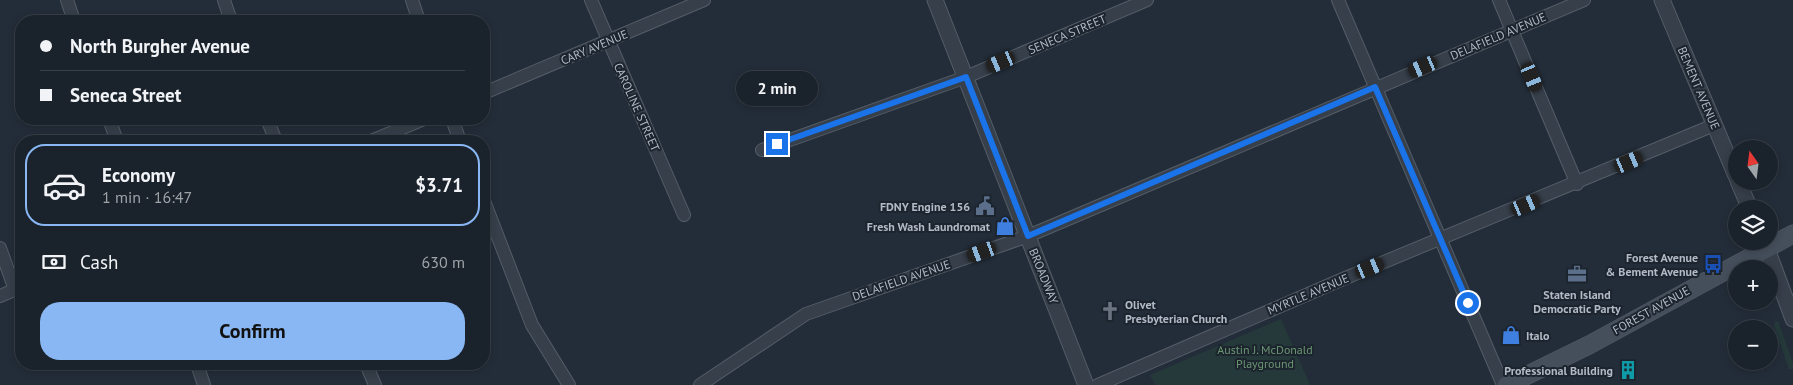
<!DOCTYPE html>
<html lang="en">
<head>
<meta charset="utf-8">
<style>
	:root { --surface:#1a222b; --page:#232a33; --text:#f1f3f6; --muted:#9fa4a9; --line:#383f47; --accent:#89b7f3 }
	body { margin:0; font-family:"PT Sans",sans-serif; background:var(--page); color:var(--text); height:100vh; display:flex; flex-direction:column; font-size:19px; white-space:nowrap }
	* { box-sizing:border-box; margin:0 }
	p { font-size:16px; color:var(--muted) }
	.icon { flex:none; width:28px; height:28px; fill:none; stroke:currentColor; stroke-width:2; stroke-linecap:round; stroke-linejoin:round }
	.map { position:relative; flex:1; overflow:hidden }
	.side { position:absolute; left:15px; top:135px; width:475px; height:235px; display:flex; flex-direction:column; background:var(--surface); border-radius:20px; box-shadow:0 2px 8px #0003,0 0 0 1px var(--line) }
	.side>* { flex:none }
	.guide { position:absolute; left:15px; top:15px; width:475px; height:110px; border-radius:20px; box-shadow:0 2px 8px #0003,0 0 0 1px var(--line); display:grid; align-content:center; height:110px; padding:0 25px; background:var(--surface) }
	.needle { width:32px; rotate:346deg }
	.buttons { position:absolute; left:1728px; top:140px; display:grid; gap:10px }
	.buttons a { display:grid; place-items:center; width:50px; height:50px; border-radius:50%; background:var(--surface); box-shadow:0 2px 8px #0003,0 0 0 1px var(--line); font-size:25px }
	.end { position:absolute; width:22px; height:22px; margin:-11px; border:6px solid #1a73e8; background:#fff; box-shadow:0 0 0 2px #fff }
	.from { border-radius:50% }
	.bubble { position:absolute; height:35px; border-radius:18px; background:var(--surface); box-shadow:0 2px 8px #0003,0 0 0 1px var(--line); font-size:16px; font-weight:600; line-height:35px; text-align:center }
	.car { position:absolute; width:15px; height:30px; margin:-15px -8px; border-radius:6px; box-shadow:0 0 4px 1px #0007; background:linear-gradient(#222 24%,#8ab4d8 0 40%,#222 0 76%,#8ab4d8 0 86%,#222 0) }
	.guide b { display:flex; align-items:center; gap:18px; height:48px; font-size:19px }
	.guide b+b { border-top:1px solid var(--line) }
	.guide i { width:12px; height:12px; background:var(--text) }
	ul { padding:9px 0 0; list-style:none }
	li { display:flex; align-items:center; gap:15px; height:82px; margin:0 10px 8px; padding:0 15px; border:2px solid transparent; border-radius:20px }
	li div { flex:1 }
	li b { display:block; font-size:19px }
	li em { font-style:normal; font-weight:600 }
	li.active { border-color:var(--accent) }
	li>.icon { width:45px; height:45px; stroke-width:1.5 }
	.pay { display:flex; align-items:center; gap:12px; height:55px; padding:0 25px; font-size:19px }
	.pay p { margin-inline-start:auto }
	.action { display:flex; gap:10px; margin-top:auto; padding:10px 25px }
	.action a { flex:1; height:58px; border-radius:20px; background:var(--accent); color:#111; font-size:20px; font-weight:600; line-height:58px; text-align:center }
	.map>svg:first-child { display:block }
</style>
</head>
<body>
<div class="map">
<svg width="1793" height="385" viewBox="0 0 1793 385">
	<rect width="100%" height="100%" fill="#232d39"/>
	<!-- green -->
	<g fill="#25393a">
		<polygon points="1281,319 1310,385 1155,385 1150,375"/>
		<polygon points="1778,321 1793,363 1793,369 1789,369 1774,326 1775,322"/>
	</g>
	<g fill="none" stroke-linecap="round" stroke-linejoin="round">
		<!-- minor casing -->
		<g stroke="#545d67" stroke-width="14">
			<g id="minor">
				<polyline points="67,0 74,21"/>
				<polyline points="224,0 231,21"/>
				<polyline points="412,0 419,21"/>
				<polyline points="591,0 684,215"/>
				<polyline points="1338,0 1503,385"/>
				<polyline points="1499,0 1577,184"/>
				<polyline points="484,93 704,0"/>
				<polyline points="109,119 117,141"/>
				<polyline points="267,119 276,141"/>
				<polyline points="452,119 460,141"/>
				<polyline points="371,141 424,119"/>
				<polyline points="762,150 966,77 1147,0"/>
				<polyline points="484,201 532,325 569,385"/>
				<polyline points="0,248 15,290"/>
				<polyline points="0,296 21,287"/>
				<polyline points="197,364 204,385"/>
				<polyline points="366,364 375,385"/>
				<polyline points="700,385 806,314 1028,236 1584,0"/>
				<polyline points="1098,385 1343,279 1714,125"/>
			</g>
		</g>
		<!-- tertiary casing -->
		<g stroke="#545d67" stroke-width="17">
			<g id="tertiary">
				<polyline points="935,0 1086,385"/>
				<polyline points="1662,0 1736,176"/>
				<polyline points="1738,181 1750,209"/>
				<polyline points="1764,241 1793,319"/>
			</g>
		</g>
		<!-- secondary casing -->
		<g stroke="#545d67" stroke-width="19">
			<polyline id="secondary" points="1507,385 1589,345 1793,234"/>
		</g>
		<!-- minor -->
		<use href="#minor" stroke="#363f4a" stroke-width="12"/>
		<!-- tertiary -->
		<use href="#tertiary" stroke="#363f4a" stroke-width="15"/>
		<!-- secondary -->
		<use href="#secondary" stroke="#454f5c" stroke-width="18"/>
	</g>
	<g fill="none" stroke-linecap="round" stroke-linejoin="round">
		<!-- route -->
		<polyline stroke="#1a73e8" stroke-width="6" points="777,144 966,77 1028,236 1375,87 1468,303"/>
	</g>
	<!-- icons -->
	<defs>
		<g id="civic-bare" transform="scale(1.5)"><path d="M-.6-6.5H3V-4.5H.6V-3L4-1V1h2V6H-6V1h2V-1L-.6-3ZM-1.2 2.5V6h2.4V2.5Z" fill="#5c6f8a" stroke="#1c242e" stroke-width="2.5" paint-order="stroke"/></g>
		<g id="shop-bare" transform="scale(1.5)"><path d="M-5-2.5h2.3a2.7 3.5 0 0 1 5.4 0H5L5.5 6h-11ZM-1.5-2.5h3a1.5 2.3 0 0 0-3 0Z" fill="#3f7fe0" stroke="#1c242e" stroke-width="2.5" paint-order="stroke"/></g>
		<g id="bus-bare" transform="scale(1.5)"><path d="M-5-6H5V4H4V6H2V4H-2V6H-4V4H-5ZM-3.5-4V0h7V-4ZM-3.5 1.2v1.5H-2V1.2ZM2 1.2v1.5H3.5V1.2Z" fill="#1a4fb4" stroke="#1c242e" stroke-width="2.5" paint-order="stroke"/></g>
		<g id="office-bare" transform="scale(1.5)"><path d="M-6-3h4V-5.5h4V-3h4V5H-6ZM-1-4.5V-3h2v-1.5ZM-6 0V1H6V0Z" fill="#5c6f8a" stroke="#1c242e" stroke-width="2.5" paint-order="stroke"/></g>
		<g id="church-bare" transform="scale(1.5)"><path d="M-1.2-6h2.4v3.5h3.3v2.4h-3.3V6h-2.4V-.1h-3.3v-2.4h3.3Z" fill="#6b7280" stroke="#1c242e" stroke-width="2.5" paint-order="stroke"/></g>
		<g id="building-bare" transform="scale(1.5)"><path d="M-4-6H4V6H1V3H-1V6H-4ZM-2.5-4.3h1.7v1.8h-1.7ZM.8-4.3h1.7v1.8H.8ZM-2.5-1h1.7V.8h-1.7ZM.8-1h1.7V.8H.8Z" fill="#0f9aa8" stroke="#1c242e" stroke-width="2.5" paint-order="stroke"/></g>
	</defs>
	<g fill-rule="evenodd">
		<use href="#civic-bare" x="985" y="206"/>
		<use href="#shop-bare" x="1005" y="226"/>
		<use href="#bus-bare" x="1713" y="264"/>
		<use href="#office-bare" x="1577" y="274"/>
		<use href="#church-bare" x="1110" y="311"/>
		<use href="#shop-bare" x="1511" y="335"/>
		<use href="#building-bare" x="1628" y="370"/>
	</g>
	<g text-anchor="middle" dominant-baseline="central" stroke-width="4" stroke-linejoin="round" paint-order="stroke">
		<!-- street labels -->
		<g font-size="12" fill="#b1bac6" stroke="#1c242e">
			<text transform="translate(1067 34) rotate(-23)">SENECA STREET</text>
			<text transform="translate(1498 36) rotate(-23)">DELAFIELD AVENUE</text>
			<text transform="translate(594 47) rotate(-23)">CARY AVENUE</text>
			<text transform="translate(1699 88) rotate(67)">BEMENT AVENUE</text>
			<text transform="translate(637 107) rotate(66)">CAROLINE STREET</text>
			<text transform="translate(1044 276) rotate(68)">BROADWAY</text>
			<text transform="translate(901 280) rotate(-19)">DELAFIELD AVENUE</text>
			<text transform="translate(1308 294) rotate(-23)">MYRTLE AVENUE</text>
			<text transform="translate(1651 310) rotate(-29)">FOREST AVENUE</text>
		</g>
		<!-- poi labels -->
		<g font-size="12" font-weight="bold" fill="#b1bac6" stroke="#1c242e" text-anchor="end">
			<text x="970" y="206">FDNY Engine 156</text>
			<text x="990" y="226">Fresh Wash Laundromat</text>
			<text x="1698" y="257">Forest Avenue<tspan x="1698" dy="14">&amp; Bement Avenue</tspan></text>
			<text x="1577" y="294" text-anchor="middle">Staten Island<tspan x="1577" dy="14">Democratic Party</tspan></text>
			<text x="1125" y="304" text-anchor="start">Olivet<tspan x="1125" dy="14">Presbyterian Church</tspan></text>
			<text x="1526" y="335" text-anchor="start">Italo</text>
			<text x="1613" y="370">Professional Building</text>
		</g>
		<!-- park labels -->
		<g font-size="12" fill="#6a9572" stroke="#1c242e">
			<text x="1265" y="349">Austin J. McDonald<tspan x="1265" dy="14">Playground</tspan></text>
		</g>
	</g>
</svg>
<div class="buttons">
<a><svg class="needle" viewBox="-14 -14 28 28"><path d="M0-13l5 13h-10z" fill="#e53935"/><path d="M0 13l5-13h-10z" fill="#9fa4a9"/></svg></a>
<a><svg class="icon" aria-label="layers" viewBox="0 0 24 24"><path d="M12 4l9 5-9 5-9-5zM3 14l9 5 9-5"/></svg></a>
<a>+</a>
<a>−</a>
</div>
<i class="end from" style="left:1468px;top:303px"></i>
<i class="end" style="left:777px;top:144px"></i>
<div class="bubble" style="left:736px;top:71px;width:82px">2 min</div>
<i class="car" style="left:1001px;top:62px;rotate:247deg"></i>
<i class="car" style="left:1423px;top:67px;rotate:247deg"></i>
<i class="car" style="left:1532px;top:77px;rotate:157deg"></i>
<i class="car" style="left:1629px;top:162px;rotate:67deg"></i>
<i class="car" style="left:1526px;top:205px;rotate:67deg"></i>
<i class="car" style="left:982px;top:252px;rotate:250deg"></i>
<i class="car" style="left:1370px;top:268px;rotate:68deg"></i>
<div class="guide">
<b><i class="from"></i>North Burgher Avenue</b>
<b><i></i>Seneca Street</b>
</div>
<section class="side">
<ul>
<li class="active"><svg class="icon" aria-label="car" viewBox="0 0 24 24"><path d="M5 17H2v-5l4-1 3-4h7l3 4 3 1v5h-3M9 17h6M6 11h13"/><circle cx="7" cy="17" r="2"/><circle cx="17" cy="17" r="2"/></svg><div><b>Economy</b><p>1 min · 16:47</p></div><em>$3.71</em></li>
</ul>
<div class="pay"><svg class="icon" aria-label="cash" viewBox="0 0 24 24"><path d="M3 7h18v10H3z"/><circle cx="12" cy="12" r="2"/></svg>Cash<p>630 m</p></div>
<div class="action"><a>Confirm</a></div>
</section>
</div>
</body>
</html>
